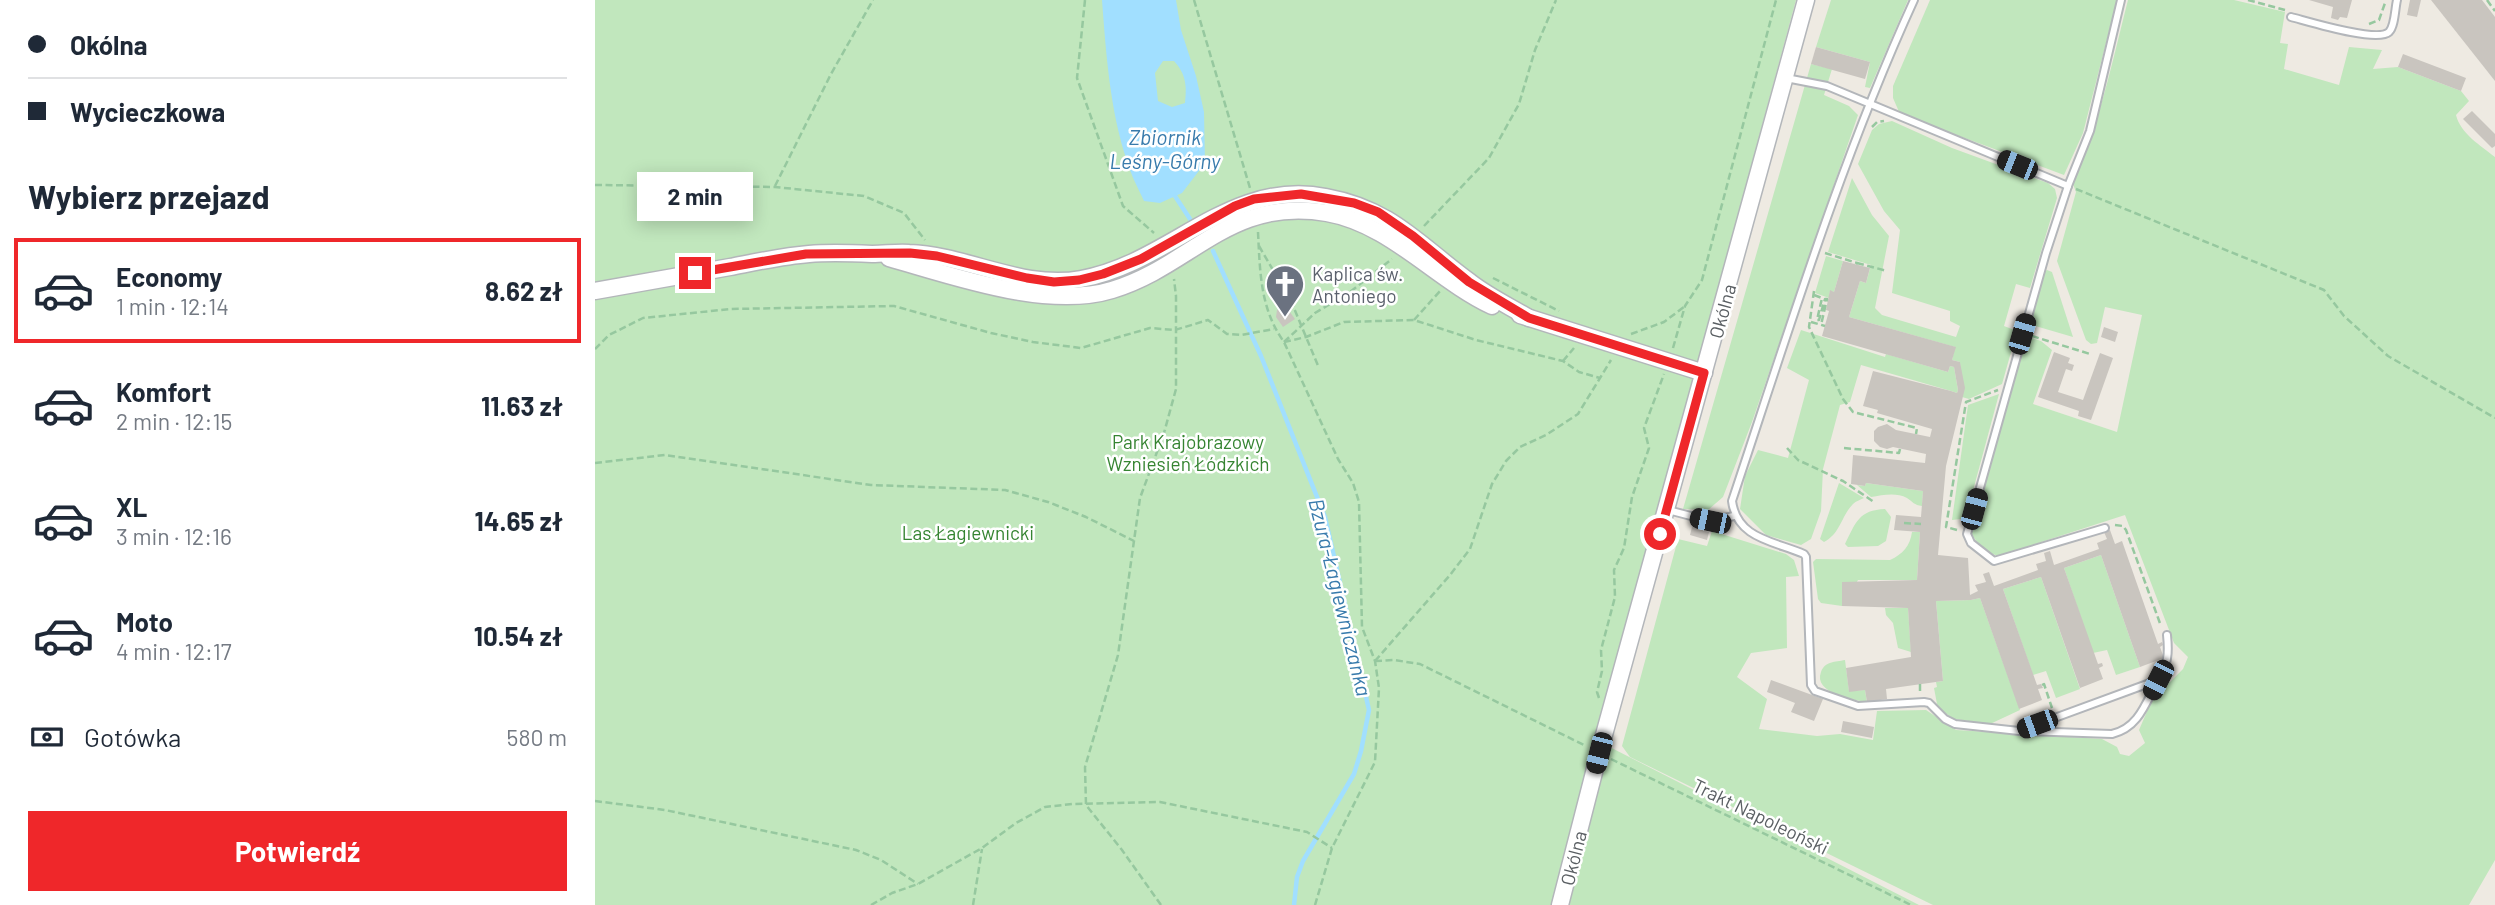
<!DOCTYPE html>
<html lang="pl">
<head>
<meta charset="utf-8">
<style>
	:root { --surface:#fff; --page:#f6f6f7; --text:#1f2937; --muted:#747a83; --line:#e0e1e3; --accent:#ef272a }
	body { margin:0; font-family:Barlow,sans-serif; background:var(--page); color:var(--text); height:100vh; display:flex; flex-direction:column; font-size:26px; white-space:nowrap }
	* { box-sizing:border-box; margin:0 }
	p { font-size:23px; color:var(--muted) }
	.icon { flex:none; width:38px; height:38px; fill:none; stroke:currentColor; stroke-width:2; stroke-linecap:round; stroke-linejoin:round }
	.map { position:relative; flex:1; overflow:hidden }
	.drawer { display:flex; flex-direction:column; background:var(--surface); width:595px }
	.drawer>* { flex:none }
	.hud { display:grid; align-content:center; height:154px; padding:0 28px; background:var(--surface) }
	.end { position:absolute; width:32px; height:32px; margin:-16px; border:9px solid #ef272a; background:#fff; box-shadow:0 0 0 4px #fff }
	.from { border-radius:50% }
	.bubble { position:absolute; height:49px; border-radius:0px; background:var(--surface); box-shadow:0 4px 18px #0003; font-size:23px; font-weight:700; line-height:49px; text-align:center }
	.car { position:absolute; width:21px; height:42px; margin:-21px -10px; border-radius:9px; box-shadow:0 0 5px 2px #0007; background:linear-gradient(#222 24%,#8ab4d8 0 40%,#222 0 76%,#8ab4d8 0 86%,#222 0) }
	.hud b { display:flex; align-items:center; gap:24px; height:66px; font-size:26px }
	.hud b+b { border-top:2px solid var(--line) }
	.hud i { width:18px; height:18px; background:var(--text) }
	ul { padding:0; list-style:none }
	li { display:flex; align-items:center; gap:21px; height:105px; margin:0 14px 10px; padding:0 14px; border:4px solid transparent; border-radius:0px }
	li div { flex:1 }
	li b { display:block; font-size:26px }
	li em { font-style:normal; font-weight:700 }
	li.active { border-color:var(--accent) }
	li>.icon { width:63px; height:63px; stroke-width:1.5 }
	h2 { padding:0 28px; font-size:32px; line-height:84px }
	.pay { display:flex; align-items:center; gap:18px; height:77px; padding:0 28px; font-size:26px }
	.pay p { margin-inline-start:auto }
	.cta { display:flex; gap:14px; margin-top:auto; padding:14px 28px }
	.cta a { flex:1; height:80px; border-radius:0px; background:var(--accent); color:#fff; font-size:28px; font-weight:700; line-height:80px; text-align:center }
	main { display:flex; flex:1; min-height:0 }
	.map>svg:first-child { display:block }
</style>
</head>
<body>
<main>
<section class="drawer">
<div class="hud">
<b><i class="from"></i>Okólna</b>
<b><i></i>Wycieczkowa</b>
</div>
<h2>Wybierz przejazd</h2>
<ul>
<li class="active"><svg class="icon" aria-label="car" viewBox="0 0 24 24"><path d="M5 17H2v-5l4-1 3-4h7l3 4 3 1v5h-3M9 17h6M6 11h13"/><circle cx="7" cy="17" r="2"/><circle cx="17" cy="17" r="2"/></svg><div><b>Economy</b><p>1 min · 12:14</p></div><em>8.62 zł</em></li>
<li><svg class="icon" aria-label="car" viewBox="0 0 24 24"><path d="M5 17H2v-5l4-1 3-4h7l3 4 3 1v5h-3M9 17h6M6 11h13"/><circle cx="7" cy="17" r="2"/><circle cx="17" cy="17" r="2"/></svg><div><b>Komfort</b><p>2 min · 12:15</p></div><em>11.63 zł</em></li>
<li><svg class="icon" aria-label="car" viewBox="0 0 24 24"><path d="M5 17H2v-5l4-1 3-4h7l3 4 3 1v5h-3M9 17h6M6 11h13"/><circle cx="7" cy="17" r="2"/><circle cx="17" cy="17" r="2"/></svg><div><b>XL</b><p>3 min · 12:16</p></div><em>14.65 zł</em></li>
<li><svg class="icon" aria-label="car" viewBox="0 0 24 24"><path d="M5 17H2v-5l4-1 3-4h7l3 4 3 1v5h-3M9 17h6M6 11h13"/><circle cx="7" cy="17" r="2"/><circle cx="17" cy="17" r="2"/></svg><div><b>Moto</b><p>4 min · 12:17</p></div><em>10.54 zł</em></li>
</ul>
<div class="pay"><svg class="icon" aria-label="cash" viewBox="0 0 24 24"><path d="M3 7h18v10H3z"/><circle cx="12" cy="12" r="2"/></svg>Gotówka<p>580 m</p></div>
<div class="cta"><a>Potwierdź</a></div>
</section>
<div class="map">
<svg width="1900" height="905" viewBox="0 0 1900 905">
	<rect width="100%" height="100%" fill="#eeeae2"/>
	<!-- green -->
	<g fill="#c1e7bd">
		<polygon points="0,0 1201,0 1001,740 1324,905 0,905"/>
		<polygon points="1236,0 1313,0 1275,88 1270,87 1275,62 1221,47"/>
		<polygon points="1335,0 1522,0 1488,133 1469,175 1305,114 1298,98 1298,86"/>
		<path d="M1533 0H1639L1690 12 1685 43 1693 44 1689 69 1744 85 1754 47 1787 50 1778 69 1803 67 1866 91 1874 101 1861 115C1865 133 1886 146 1900 157V860L1874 905H1338L1035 757 1027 746 1083 539 1112 546 1117 531 1191 554 1199 560 1204 576 1191 577 1192 648 1156 653 1142 677 1172 699 1164 729 1222 736 1245 734 1278 740 1282 711 1331 710 1361 730 1507 739 1522 747 1525 754 1534 756 1550 743 1544 730 1565 681 1575 682 1588 669 1593 657 1579 643 1530 515 1403 556C1390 552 1383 545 1376 533L1431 336 1446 341 1457 350 1438 404 1522 432 1547 315 1510 307 1502 343 1496 344 1491 340 1462 261 1481 192 1478 184C1504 125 1517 63 1533 0Z"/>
		<polygon points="1216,64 1237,69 1229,95 1254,106 1263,115 1157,422 1128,497 1113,510 1088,509"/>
		<polygon points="1297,121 1357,148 1453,183 1460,189 1462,198 1435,288 1421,284 1409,326 1422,331 1407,384 1374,399 1367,397 1365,362 1357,360 1360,347 1254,317 1265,281 1271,283 1276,265 1233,252 1257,178 1277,215 1294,236 1280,308 1287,315 1361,337 1365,326 1355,321 1355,311 1297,293 1305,230 1289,211 1263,164 1277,130 1284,124"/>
		<polygon points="1231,256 1248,261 1239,292 1235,291 1234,298 1220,293"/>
		<polygon points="1452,270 1457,272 1478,337 1434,324 1449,272"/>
		<polygon points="1206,330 1290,357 1291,354 1353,372 1355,366 1359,367 1363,390 1362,393 1356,391 1266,365 1255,402 1245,405 1228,469 1226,511 1216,539 1206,545 1171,535 1145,509 1150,476 1163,450 1193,458 1214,380 1192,368"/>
		<polygon points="1404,394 1372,513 1366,519 1357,520 1373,405"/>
		<path d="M1244 483 1269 498C1265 500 1261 501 1258 504 1246 516 1246 533 1229 542L1225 539Z"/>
		<path d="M1271 483 1328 491 1327 506C1319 505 1318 502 1312 498 1301 492 1288 495 1276 497L1262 485 1270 486Z"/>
		<path d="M1290 509 1296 517 1291 541 1283 546 1253 547 1250 544C1261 522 1264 510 1290 509Z"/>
		<path d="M1317 532H1325L1322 580H1263L1247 606 1226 603 1223 599 1218 562 1221 559 1295 560C1308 554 1315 546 1317 532Z"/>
		<polygon points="1506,555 1545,667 1521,675 1512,650 1498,653 1469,568"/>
		<polygon points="1446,577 1485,689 1461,698 1451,671 1438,675 1408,589"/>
		<polygon points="1385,598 1425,710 1395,724 1359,719 1346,710 1342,704 1339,688 1342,687 1341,682 1348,681 1341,601 1376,600"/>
		<polygon points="1290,608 1313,608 1316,652 1303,648 1298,623 1291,615"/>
		<path d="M1250 660 1254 691 1270 690 1272 702C1258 700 1218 693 1226 672 1230 661 1240 662 1250 660Z"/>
	</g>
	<!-- water -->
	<path fill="#a1dfff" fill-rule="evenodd" d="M507 0H581L586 30 601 76 609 112 610 163 587 193 565 203 549 201C543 188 536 175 532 161 515 111 511 53 507 0ZM568 61H579C591 74 592 86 590 103L577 107 563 101 560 73Z"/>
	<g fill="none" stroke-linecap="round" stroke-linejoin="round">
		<!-- stream -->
		<g stroke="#a1dfff" stroke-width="4.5">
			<polyline points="578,193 595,219"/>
			<polyline points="618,251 666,356 730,517 774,710 766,751 759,774 708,861 702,877 699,905"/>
		</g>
	</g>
	<!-- building -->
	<g fill="#c9c5bf">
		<polygon points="1714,0 1757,0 1752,18 1745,17 1743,20 1736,18 1738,7"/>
		<polygon points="1815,0 1826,0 1822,17 1812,15"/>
		<polygon points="1836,0 1887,0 1900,17 1900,81"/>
		<polygon points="1221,47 1275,62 1270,79 1216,64"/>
		<polygon points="1808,54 1871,78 1866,91 1803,67"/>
		<polygon points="1877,111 1900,134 1900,146 1897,148 1868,119"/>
		<polygon points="1248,261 1275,268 1271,283 1265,281 1254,317 1361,347 1357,360 1365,362 1370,388 1351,466 1343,555 1373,558 1375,595 1383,591 1380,585 1391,582 1388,574 1394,572 1399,586 1443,570 1441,564 1451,561 1449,553 1455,551 1459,565 1504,549 1502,543 1512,539 1509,532 1515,530 1520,544 1527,541 1563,644 1567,642 1568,645 1565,647 1569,658 1545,667 1506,555 1469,568 1503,664 1507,663 1508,666 1504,668 1508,679 1485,688 1446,577 1408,589 1442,685 1446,684 1448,688 1443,689 1447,700 1424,709 1385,598 1376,600 1341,601 1348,681 1291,689 1292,699 1272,702 1270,690 1254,692 1251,668 1316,657 1313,608 1247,606 1247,582 1322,580 1325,532 1299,530 1301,515 1326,517 1328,491 1271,483 1270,486 1256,484 1258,455 1330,463 1331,454 1298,447 1292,449 1285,447 1279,441 1279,431 1283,427 1292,424 1301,430 1335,437 1337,429 1282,413 1283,410 1268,406 1278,371 1356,391 1362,393 1363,390 1359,367 1355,366 1353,372 1227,336 1234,311 1231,310 1235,290 1239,292"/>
		<polygon points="686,307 692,308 700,319 688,327 681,317 682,310"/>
		<polygon points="1509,327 1523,332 1520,342 1506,337"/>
		<polygon points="1459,352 1475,358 1473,363 1479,365 1477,371 1471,369 1463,392 1488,400 1505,353 1518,358 1496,420 1483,416 1484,411 1443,397"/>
		<polygon points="1097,527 1114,532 1112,540 1095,535"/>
		<polygon points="1176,680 1228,699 1219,721 1196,712 1200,703 1172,692"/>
		<polygon points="1248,721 1279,727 1277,738 1246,732"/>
	</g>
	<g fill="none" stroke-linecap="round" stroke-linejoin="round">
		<!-- service casing -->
		<g stroke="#b3b6ba" stroke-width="10">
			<g id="service">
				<path d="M1319 0C1245 162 1193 333 1137 501 1142 539 1179 541 1209 554L1211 557 1216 685 1220 691 1263 706 1329 702 1334 703 1350 719 1360 724 1424 731 1563 680C1573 664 1574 654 1572 635"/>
				<path d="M1696 17C1712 21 1782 43 1794 32 1800 26 1800 8 1802 0"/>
				<polyline points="1191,78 1232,86 1473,186"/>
				<polyline points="1073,510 1115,521 1139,516"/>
				<polyline points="1510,528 1399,561 1376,543 1372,534 1451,253 1473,186 1495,131 1526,0"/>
				<path d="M1429 731 1517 734C1544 728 1551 702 1563 680"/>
			</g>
		</g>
		<!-- tertiary casing -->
		<g stroke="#b3b6ba" stroke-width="19">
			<g id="tertiary">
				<path d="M294 258C358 276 452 310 517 290 597 266 635 196 732 213 795 224 840 279 897 306"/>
				<path d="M0 291C45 283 90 275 135 267 161 262 188 256 214 254 235 252 256 253 277 254 290 254 302 252 314 253 372 255 428 290 486 279 576 263 634 178 731 197 797 209 824 245 875 282 893 296 914 306 934 318"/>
				<polyline points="925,315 1109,373"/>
				<polyline points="965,905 1004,753 1211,0"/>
			</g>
		</g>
		<!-- path -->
		<g stroke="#96c89f" stroke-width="2.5" stroke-dasharray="7 3.5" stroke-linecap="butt">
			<polyline points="490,0 482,78 528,206 559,233"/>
			<polyline points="599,0 655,188"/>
			<polyline points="1653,0 1690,10"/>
			<polyline points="1892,0 1900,11"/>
			<polyline points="1774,24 1784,20 1790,3"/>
			<polyline points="1277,127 1282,122 1289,121"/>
			<polyline points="0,185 180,187 269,196 309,213 330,240"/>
			<polyline points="180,186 236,74 278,0"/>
			<polyline points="1481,189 1729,290 1749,316 1793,356 1900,418"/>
			<polyline points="829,226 894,158 924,104 940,50 961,0"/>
			<path d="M663 232C665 271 665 309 689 342L743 459 758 483 764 502 767 627 780 661 784 688 780 762 737 848 720 905"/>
			<polyline points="664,246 696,301 724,368"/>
			<polyline points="1230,253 1262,263 1261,264"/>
			<polyline points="1262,263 1292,271"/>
			<polyline points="898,278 964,311"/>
			<polyline points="1219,291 1214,327 1248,399 1258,412 1322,428 1321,434"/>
			<polyline points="1219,295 1227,298 1222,320 1224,320 1230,299 1232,299 1226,325"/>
			<polyline points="819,320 845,291"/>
			<polyline points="1216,322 1230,326"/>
			<polyline points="1036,334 1069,322 1089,307"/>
			<polyline points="1437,336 1495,354"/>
			<polyline points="689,342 711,337 749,322 819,320 881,340 968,361 984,372 1005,378"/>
			<polyline points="689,342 720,313 755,292 797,259"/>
			<polyline points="1078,348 1090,306 1107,280 1181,0"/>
			<polyline points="0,349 14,335 48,318 136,309 299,306 396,333 438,342 486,348 555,328 580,330 613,320 632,334 646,335 679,329"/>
			<polyline points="968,361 979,348"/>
			<polyline points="1192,448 1203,460 1248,481 1279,502"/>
			<polyline points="1249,448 1304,453 1305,449"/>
			<polyline points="0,463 70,455 276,485 410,490 453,502 491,517 539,541"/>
			<polyline points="1309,523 1326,524"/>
			<polyline points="1520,525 1528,526 1531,530 1566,626"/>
			<polyline points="1362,530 1351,527 1371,402 1403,390"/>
			<polyline points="780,661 799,660 825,664 991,746"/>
			<polyline points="780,661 855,575 875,549 897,484 911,461 925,447 951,435 983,414 1016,360"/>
			<polyline points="1325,684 1325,691"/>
			<polyline points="1447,685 1449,684 1457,708"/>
			<polyline points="1004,698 1002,692 1007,671 1006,650 1020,597 1019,570 1029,548 1037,497 1054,448 1049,428 1069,374"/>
			<polyline points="1016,759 1316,905"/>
			<polyline points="0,801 70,810 261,850 286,860 323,884"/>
			<polyline points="276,905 297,893 323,884 387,848 421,823 450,807 477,804 565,802 712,832 737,848"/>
			<polyline points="378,905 387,849"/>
			<polyline points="566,905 527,850 491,805 490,767 523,655 545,498 569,433 581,389 581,296 579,279"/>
		</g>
		<!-- service -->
		<use href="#service" stroke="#fff" stroke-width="6"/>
		<!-- tertiary -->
		<use href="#tertiary" stroke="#fff" stroke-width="16"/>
	</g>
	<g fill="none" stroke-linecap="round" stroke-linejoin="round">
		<!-- route -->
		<polyline stroke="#ef272a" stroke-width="9" points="100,273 211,254 315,253 342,256 432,278 459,282 484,280 508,274 546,259 640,206 659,199 706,194 759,203 783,212 818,236 874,282 934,318 1109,373 1065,534"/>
	</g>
	<!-- icons -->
	<defs>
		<g id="church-pin" transform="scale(2.0125)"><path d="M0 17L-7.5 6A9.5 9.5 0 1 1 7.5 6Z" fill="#6b7280" stroke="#fff"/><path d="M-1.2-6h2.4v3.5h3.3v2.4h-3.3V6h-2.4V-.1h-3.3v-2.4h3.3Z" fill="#fff"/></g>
	</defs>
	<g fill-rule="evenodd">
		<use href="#church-pin" x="690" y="284"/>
	</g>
	<g text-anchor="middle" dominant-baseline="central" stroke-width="5" stroke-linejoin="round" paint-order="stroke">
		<!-- worship labels -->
		<g font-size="19" fill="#5b616d" stroke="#fff" text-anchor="start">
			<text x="717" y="273">Kaplica św.<tspan x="717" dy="22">Antoniego</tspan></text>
		</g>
		<!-- street labels -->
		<g font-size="19" fill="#5a5f63" stroke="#fff">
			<text transform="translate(1127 311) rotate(-75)">Okólna</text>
			<text transform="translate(1166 816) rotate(26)">Trakt Napoleoński</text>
			<text transform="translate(978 858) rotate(-76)">Okólna</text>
		</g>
		<!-- park labels -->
		<g font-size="19" fill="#358431" stroke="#fff">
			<text x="593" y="441">Park Krajobrazowy<tspan x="593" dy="22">Wzniesień Łódzkich</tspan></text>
			<text x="373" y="532">Las Łagiewnicki</text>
		</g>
		<!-- water labels -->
		<g font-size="21" font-style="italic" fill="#387bac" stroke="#fff">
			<text x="570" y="136">Zbiornik<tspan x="570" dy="24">Leśny-Górny</tspan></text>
			<text transform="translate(746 597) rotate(76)">Bzura-Łagiewniczanka</text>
		</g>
	</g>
</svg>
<i class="end from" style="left:1065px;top:534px"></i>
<i class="end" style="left:100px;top:273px"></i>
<div class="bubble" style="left:42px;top:172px;width:116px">2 min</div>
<i class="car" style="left:1422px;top:165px;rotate:292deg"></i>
<i class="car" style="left:1427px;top:334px;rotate:16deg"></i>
<i class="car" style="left:1379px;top:509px;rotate:15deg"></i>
<i class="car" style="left:1115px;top:521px;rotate:282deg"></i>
<i class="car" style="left:1563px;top:680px;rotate:207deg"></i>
<i class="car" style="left:1442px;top:724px;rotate:250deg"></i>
<i class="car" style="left:1004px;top:753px;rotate:194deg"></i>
</div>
</main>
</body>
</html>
